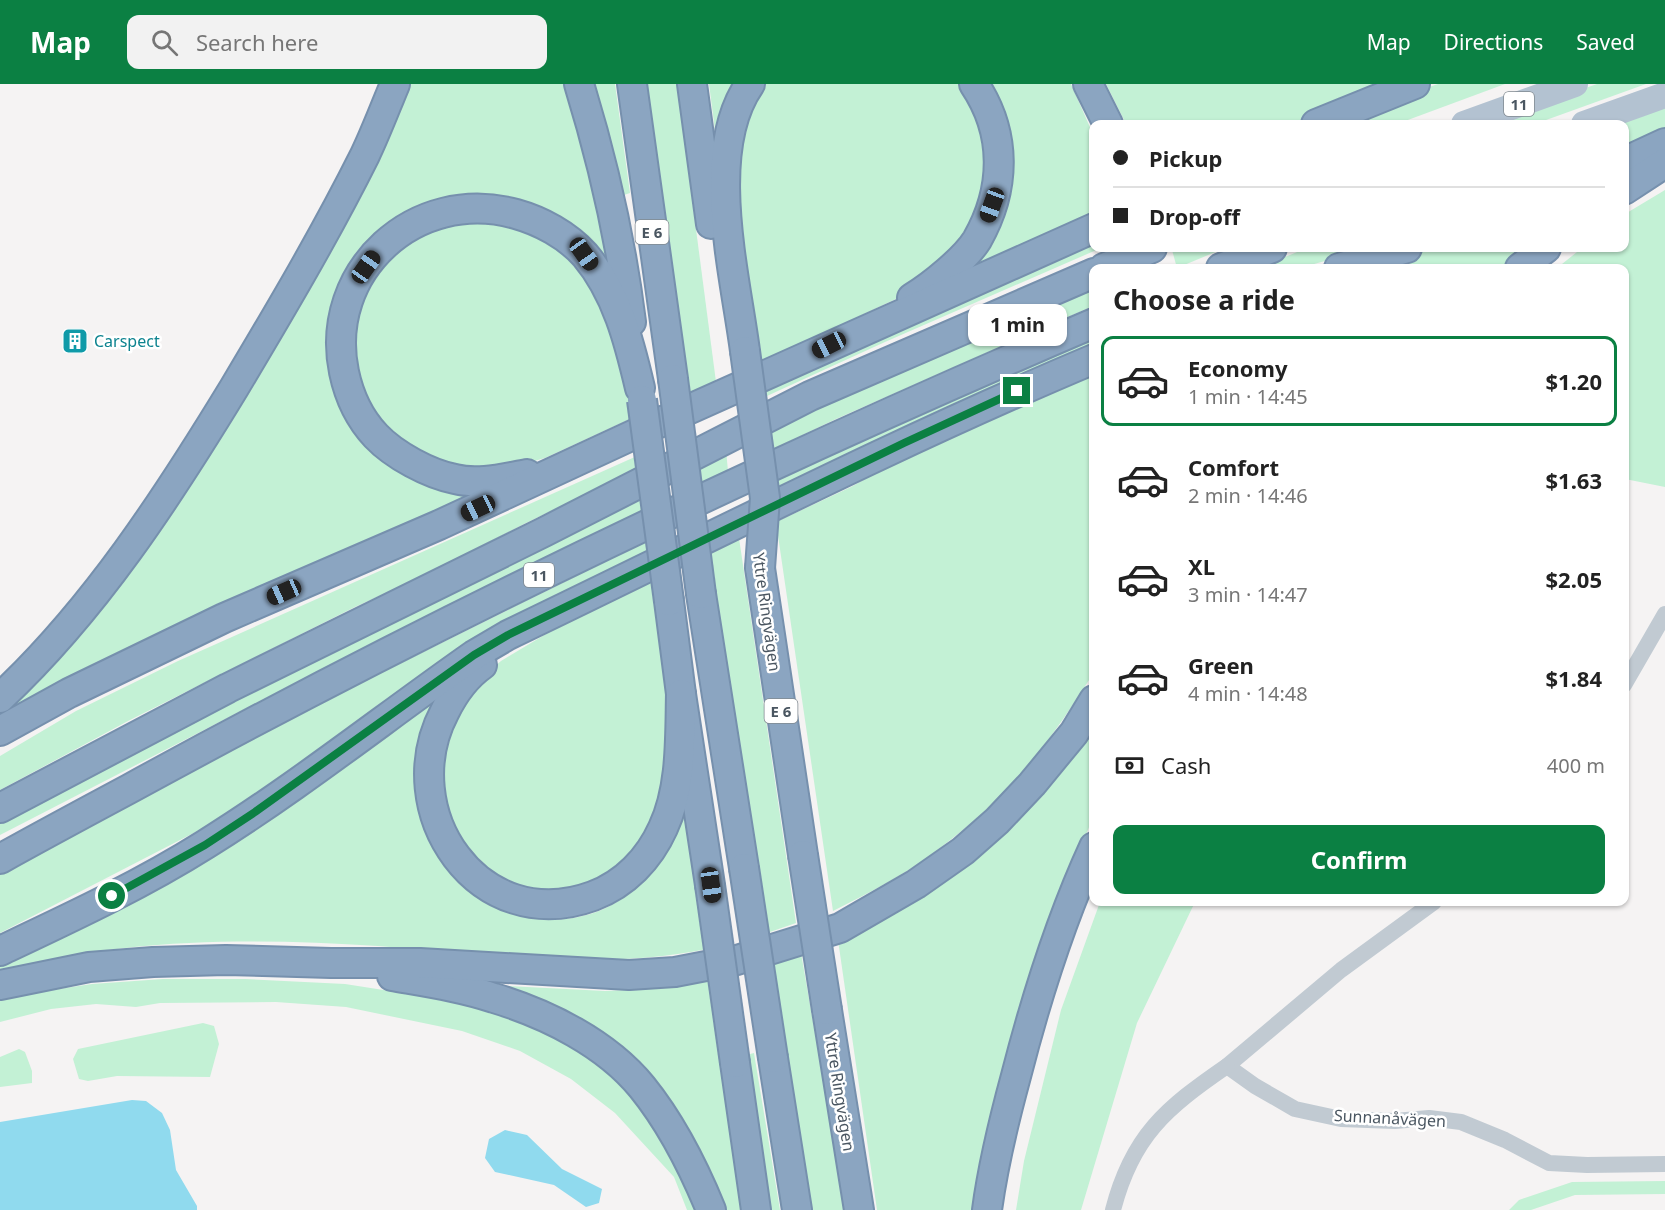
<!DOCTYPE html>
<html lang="en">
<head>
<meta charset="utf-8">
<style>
	:root { --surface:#fff; --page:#f2f2f2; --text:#222; --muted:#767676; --line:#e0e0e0; --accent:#0b8043 }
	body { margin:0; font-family:"Noto Sans",sans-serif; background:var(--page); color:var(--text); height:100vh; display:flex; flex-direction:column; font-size:22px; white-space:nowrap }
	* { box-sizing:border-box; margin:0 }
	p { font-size:20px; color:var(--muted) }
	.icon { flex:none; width:33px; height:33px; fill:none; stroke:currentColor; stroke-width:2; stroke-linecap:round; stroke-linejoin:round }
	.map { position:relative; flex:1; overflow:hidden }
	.drawer { position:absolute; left:1089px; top:180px; width:540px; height:642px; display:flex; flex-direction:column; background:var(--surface); border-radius:12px; box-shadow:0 2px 4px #0004 }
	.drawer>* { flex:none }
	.guide { position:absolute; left:1089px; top:36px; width:540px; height:132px; border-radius:12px; box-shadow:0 2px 4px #0004; display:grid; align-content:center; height:132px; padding:0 24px; background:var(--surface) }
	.end { position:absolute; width:27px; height:27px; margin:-14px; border:8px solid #0b8043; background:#fff; box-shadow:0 0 0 3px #fff }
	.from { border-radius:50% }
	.bubble { position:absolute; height:42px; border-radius:12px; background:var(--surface); box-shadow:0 2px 4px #0004; font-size:20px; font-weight:700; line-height:42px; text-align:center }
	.car { position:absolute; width:18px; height:36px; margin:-18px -9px; border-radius:8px; box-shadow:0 0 4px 2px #0007; background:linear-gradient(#222 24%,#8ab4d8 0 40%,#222 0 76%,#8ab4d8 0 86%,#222 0) }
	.guide b { display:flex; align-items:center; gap:21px; height:57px; font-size:22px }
	.guide b+b { border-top:2px solid var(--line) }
	.guide i { width:15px; height:15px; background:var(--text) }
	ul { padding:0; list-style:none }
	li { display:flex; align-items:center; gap:18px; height:90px; margin:0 12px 9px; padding:0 12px; border:3px solid transparent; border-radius:12px }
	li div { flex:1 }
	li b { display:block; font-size:22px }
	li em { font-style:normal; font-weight:700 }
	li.selected { border-color:var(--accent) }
	li>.icon { width:54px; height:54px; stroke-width:1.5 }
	h2 { padding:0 24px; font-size:27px; line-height:72px }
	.pay { display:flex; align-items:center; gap:15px; height:66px; padding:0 24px; font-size:22px }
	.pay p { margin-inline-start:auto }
	.cta { display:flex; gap:12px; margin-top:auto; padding:12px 24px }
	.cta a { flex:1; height:69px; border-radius:12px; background:var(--accent); color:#fff; font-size:24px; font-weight:700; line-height:69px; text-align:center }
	header { display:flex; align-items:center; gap:36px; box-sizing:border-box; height:84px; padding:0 30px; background:var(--accent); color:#fff }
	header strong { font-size:28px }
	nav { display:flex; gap:33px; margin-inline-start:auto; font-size:21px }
	.search { width:420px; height:54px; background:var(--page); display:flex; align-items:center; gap:15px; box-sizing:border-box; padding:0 21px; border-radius:12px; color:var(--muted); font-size:22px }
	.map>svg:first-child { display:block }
</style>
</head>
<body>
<header>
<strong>Map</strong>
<div class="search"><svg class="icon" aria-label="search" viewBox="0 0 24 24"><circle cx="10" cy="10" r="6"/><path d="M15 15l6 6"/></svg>Search here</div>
<nav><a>Map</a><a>Directions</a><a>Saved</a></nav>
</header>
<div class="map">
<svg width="1665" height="1126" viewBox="0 0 1665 1126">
	<rect width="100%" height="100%" fill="#f5f3f3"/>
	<!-- green -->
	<g fill="#c3f1d5">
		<polygon points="407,0 569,0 614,171 607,190 485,114 353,186 359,346 489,403 0,639 0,625 76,544"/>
		<polygon points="588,0 615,0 630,109 618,113"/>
		<polygon points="645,0 677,0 716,298 688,311"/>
		<polygon points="709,0 738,0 716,54"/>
		<polygon points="764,0 962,0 982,37 987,107 965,155 900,213 754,282 733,97 747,27"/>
		<polygon points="984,0 1071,0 1093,50 1093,135 950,201 993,144"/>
		<polygon points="1106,0 1392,0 1294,40 1126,40"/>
		<polygon points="1438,0 1505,0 1397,40 1337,40 1406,11"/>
		<polygon points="1597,0 1646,0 1535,40 1484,40"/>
		<polygon points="1665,22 1665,45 1625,66 1624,40 1616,40"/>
		<polygon points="1665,106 1665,403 1625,395 1624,184 1557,184 1582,164 1624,164 1625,130"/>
		<polygon points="503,136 565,167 604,220 627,301 630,335 545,374 505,385 447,383 392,355 381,341 356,294 352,241 369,194 420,146"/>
		<polygon points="1093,154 1094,164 1101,164 885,258 758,316 758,306"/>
		<polygon points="1177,164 1225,164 1177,184 1172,166"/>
		<polygon points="1307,164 1371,164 1300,184 1258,184"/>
		<polygon points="1429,164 1527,164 1502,184 1362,184"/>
		<polygon points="1093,200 1093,222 836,335 765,369 762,348"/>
		<polygon points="1093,254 1093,266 771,411 770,400 909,335"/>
		<path d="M1093 284 1094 588 1091 593C1073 621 1054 649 1033 676 1006 710 971 741 936 767 905 791 868 809 833 827L776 438 851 403 906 372Z"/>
		<polygon points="726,366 728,387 700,399 697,380"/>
		<polygon points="637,372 639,385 526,439 412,497 355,523 128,637 0,706 0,672 76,627 178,577"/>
		<polygon points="640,406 642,428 371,560 0,751 0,730"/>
		<polygon points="739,454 796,839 767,849 710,468"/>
		<polygon points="645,458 648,468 357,644 211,740 0,849 0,787 318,620"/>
		<polygon points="651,496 663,574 669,636 661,728 630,776 585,805 532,809 477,781 444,726 442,665 457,625 488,588 501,577 551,547"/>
		<path d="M443 610C440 648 438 686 435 724 434 735 430 750 433 761 438 775 449 787 459 798 508 847 596 850 643 796 649 788 652 776 655 767 665 743 675 719 684 695L707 865C599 887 487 870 378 862 251 854 124 854 0 887V876Z"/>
		<polygon points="1093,645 1093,734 1070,788 975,1126 877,1126 838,856 992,759 1024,729 1058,693"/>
		<polygon points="1100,818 1195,818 1137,939 1081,1126 1016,1126 1024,1077 1061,926"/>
		<polygon points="801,869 846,1126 812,1126 771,879"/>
		<polygon points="163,895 245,895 345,900 454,917 518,935 592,971 645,1019 702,1126 687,1126 674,1093 615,1029 571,995 520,967 462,947 346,923 276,918 160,919 136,923 96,920 51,925 0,938 0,915 12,912 92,900"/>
		<polygon points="716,895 749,1126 720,1126 645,997 469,900 605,907 666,904"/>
		<polygon points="203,939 214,942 219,960 210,993 117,992 88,997 79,995 73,975 78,965"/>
		<polygon points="19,965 25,968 32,987 32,999 0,1003 0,973"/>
		<polygon points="754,969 780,1126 764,1126 742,972"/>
		<polygon points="1665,1097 1665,1110 1575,1111 1531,1126 1509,1126 1519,1116 1572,1098"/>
	</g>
	<!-- water -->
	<g fill="#90daee">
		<polygon points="132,1016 146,1017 162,1029 170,1046 176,1086 197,1122 197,1126 0,1126 0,1038"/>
		<polygon points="505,1046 527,1051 562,1085 602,1105 599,1119 586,1123 554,1101 495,1088 485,1074 489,1055"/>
	</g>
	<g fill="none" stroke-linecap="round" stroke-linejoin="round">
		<!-- highway casing -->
		<g stroke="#7690ad" stroke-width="32">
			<g id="highway">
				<path d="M579 0C603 78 621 157 631 238"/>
				<polyline points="632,0 673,295"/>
				<polyline points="692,0 711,140"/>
				<polyline points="1088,0 1108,40"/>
				<polyline points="1316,40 1415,0"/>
				<polyline points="1624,78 1665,59"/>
				<polyline points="1624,106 1665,79"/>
				<polyline points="1104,184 1152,164"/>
				<polyline points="1221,184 1272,164"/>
				<polyline points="1339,184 1407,164"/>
				<polyline points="1520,184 1546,164"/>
				<path d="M912 214C932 202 965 175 977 156 1006 105 1007 49 974 0"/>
				<path d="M745 267C735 190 703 67 750 0"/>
				<path d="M527 390C504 394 478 401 455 395 429 390 394 371 376 352 359 334 349 312 344 288 323 187 416 102 516 130 541 137 567 151 585 171 617 209 629 257 640 304"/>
				<polyline points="760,484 803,771"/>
				<polyline points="701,510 744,784"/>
				<polyline points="669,517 681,610 710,801"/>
				<path d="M482 581C465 593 454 609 445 627 392 727 479 854 593 812 625 800 649 775 663 744 682 704 680 653 681 610"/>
				<path d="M0 614C95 525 167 414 234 304 280 227 325 151 365 71 376 48 385 24 395 0"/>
				<polyline points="0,647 69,609 224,534 439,441 663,337 1094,144"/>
				<polyline points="0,724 228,604 544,448 810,312 1094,189"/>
				<path d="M0 775C43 751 86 728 129 705 443 533 765 380 1094 239"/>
				<path d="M0 867C70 834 141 801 206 760 299 702 384 634 474 571L508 551C702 458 894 359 1094 275"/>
				<path d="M392 892C426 898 461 903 494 914 547 930 606 959 642 1003 672 1040 693 1082 711 1126"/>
				<polyline points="0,901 89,883 153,878 226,876 331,879 420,879 629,891 675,888 737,876 840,844 916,800 963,767 997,737 1032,700 1074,649 1094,616"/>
				<polyline points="827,926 859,1126"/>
				<polyline points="773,974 797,1126"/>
				<polyline points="735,979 756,1126"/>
				<path d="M987 1126C993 1081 1004 1036 1016 992 1036 914 1060 837 1094 763"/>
			</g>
		</g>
		<!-- street -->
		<g stroke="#c1cad2" stroke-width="16">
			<polyline points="1624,601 1665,530"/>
			<polyline points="1434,818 1341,886 1227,982 1255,1002 1295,1025 1341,1035 1395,1037 1429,1034 1461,1038 1505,1056 1549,1079 1587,1081 1665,1080"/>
			<path d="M1113 1126C1132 1052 1166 1024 1227 982"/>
		</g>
		<!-- primary -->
		<g stroke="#b3c2d1" stroke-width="26">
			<polyline points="1464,40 1575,0"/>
			<polyline points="1584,40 1665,11"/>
		</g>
		<!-- highway -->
		<use href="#highway" stroke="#8ba5c1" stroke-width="28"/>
		<!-- highway-bridge casing -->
		<g stroke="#7690ad" stroke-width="32" stroke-linecap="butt">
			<g id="highway-bridge">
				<polyline points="745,267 765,414 760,484"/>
				<polyline points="673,295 701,510"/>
				<polyline points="642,316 669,517"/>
				<polyline points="803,771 827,926"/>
				<polyline points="744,784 773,974"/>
				<polyline points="710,801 735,979"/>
			</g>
		</g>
		<!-- highway-bridge -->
		<use href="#highway-bridge" stroke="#8ba5c1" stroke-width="28"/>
	</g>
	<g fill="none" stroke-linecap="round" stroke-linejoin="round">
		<!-- route -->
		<polyline stroke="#0b8043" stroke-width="8" points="112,812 205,761 255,728 474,571 508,551 904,359 1017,307"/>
	</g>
	<!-- icons -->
	<defs>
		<g id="building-square" transform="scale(1.35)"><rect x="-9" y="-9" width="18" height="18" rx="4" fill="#0f9aa8" stroke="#fff"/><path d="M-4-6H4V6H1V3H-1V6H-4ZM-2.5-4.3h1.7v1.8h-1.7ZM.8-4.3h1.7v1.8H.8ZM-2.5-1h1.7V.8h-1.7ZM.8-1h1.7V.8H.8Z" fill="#fff"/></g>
	</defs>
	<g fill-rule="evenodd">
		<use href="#building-square" x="75" y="257"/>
	</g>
	<g text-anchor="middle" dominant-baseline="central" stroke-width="5" stroke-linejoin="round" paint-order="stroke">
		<!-- shield labels -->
		<g fill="#fff" stroke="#808990" stroke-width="1.5">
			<rect x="1504" y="8" width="30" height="24" rx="4.5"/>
			<rect x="635.5" y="136" width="33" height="24" rx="4.5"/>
			<rect x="524" y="479" width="30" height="24" rx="4.5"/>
			<rect x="764.5" y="615" width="33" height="24" rx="4.5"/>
		</g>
		<g font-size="15" font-weight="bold" fill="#4a5661">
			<text x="1519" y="20">11</text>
			<text x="652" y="148">E 6</text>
			<text x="539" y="491">11</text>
			<text x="781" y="627">E 6</text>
		</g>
		<!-- culture labels -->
		<g font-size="16" fill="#0d838f" stroke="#fff" text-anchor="start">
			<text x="94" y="257">Carspect</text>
		</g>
		<!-- street labels -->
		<g font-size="16" fill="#4a5661" stroke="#fff">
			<text transform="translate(767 528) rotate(82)">Yttre Ringvägen</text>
			<text transform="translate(840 1008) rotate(81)">Yttre Ringvägen</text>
			<text transform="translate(1390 1034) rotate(3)">Sunnanåvägen</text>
		</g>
	</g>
</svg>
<i class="end from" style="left:112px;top:812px"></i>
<i class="end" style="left:1017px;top:307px"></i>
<div class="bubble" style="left:968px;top:220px;width:99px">1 min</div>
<i class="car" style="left:992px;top:121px;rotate:200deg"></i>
<i class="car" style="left:584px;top:170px;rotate:145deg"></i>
<i class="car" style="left:366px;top:183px;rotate:35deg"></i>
<i class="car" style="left:829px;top:261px;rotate:243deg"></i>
<i class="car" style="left:478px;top:424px;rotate:245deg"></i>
<i class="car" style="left:284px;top:508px;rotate:246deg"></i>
<i class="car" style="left:711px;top:801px;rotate:172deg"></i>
<div class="guide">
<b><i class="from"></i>Pickup</b>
<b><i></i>Drop-off</b>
</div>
<section class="drawer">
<h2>Choose a ride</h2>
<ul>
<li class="selected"><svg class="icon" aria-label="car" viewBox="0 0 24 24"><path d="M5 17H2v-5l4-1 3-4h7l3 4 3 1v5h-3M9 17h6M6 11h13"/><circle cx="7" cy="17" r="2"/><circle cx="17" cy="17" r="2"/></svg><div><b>Economy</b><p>1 min · 14:45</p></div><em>$1.20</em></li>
<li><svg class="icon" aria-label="car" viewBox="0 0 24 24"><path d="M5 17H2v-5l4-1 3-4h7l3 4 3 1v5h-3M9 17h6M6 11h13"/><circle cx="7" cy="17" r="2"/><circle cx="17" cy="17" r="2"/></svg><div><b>Comfort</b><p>2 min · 14:46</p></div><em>$1.63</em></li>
<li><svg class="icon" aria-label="car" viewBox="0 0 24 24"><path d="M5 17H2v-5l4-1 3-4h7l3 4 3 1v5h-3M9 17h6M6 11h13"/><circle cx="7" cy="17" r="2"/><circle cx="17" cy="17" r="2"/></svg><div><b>XL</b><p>3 min · 14:47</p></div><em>$2.05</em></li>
<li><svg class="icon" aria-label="car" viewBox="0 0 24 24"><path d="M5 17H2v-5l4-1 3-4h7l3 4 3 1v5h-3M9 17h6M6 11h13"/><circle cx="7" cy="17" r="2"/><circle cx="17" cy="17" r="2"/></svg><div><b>Green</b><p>4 min · 14:48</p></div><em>$1.84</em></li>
</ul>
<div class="pay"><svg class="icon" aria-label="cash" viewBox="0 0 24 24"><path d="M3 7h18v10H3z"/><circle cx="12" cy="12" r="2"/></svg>Cash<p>400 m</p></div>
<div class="cta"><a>Confirm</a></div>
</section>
</div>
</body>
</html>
